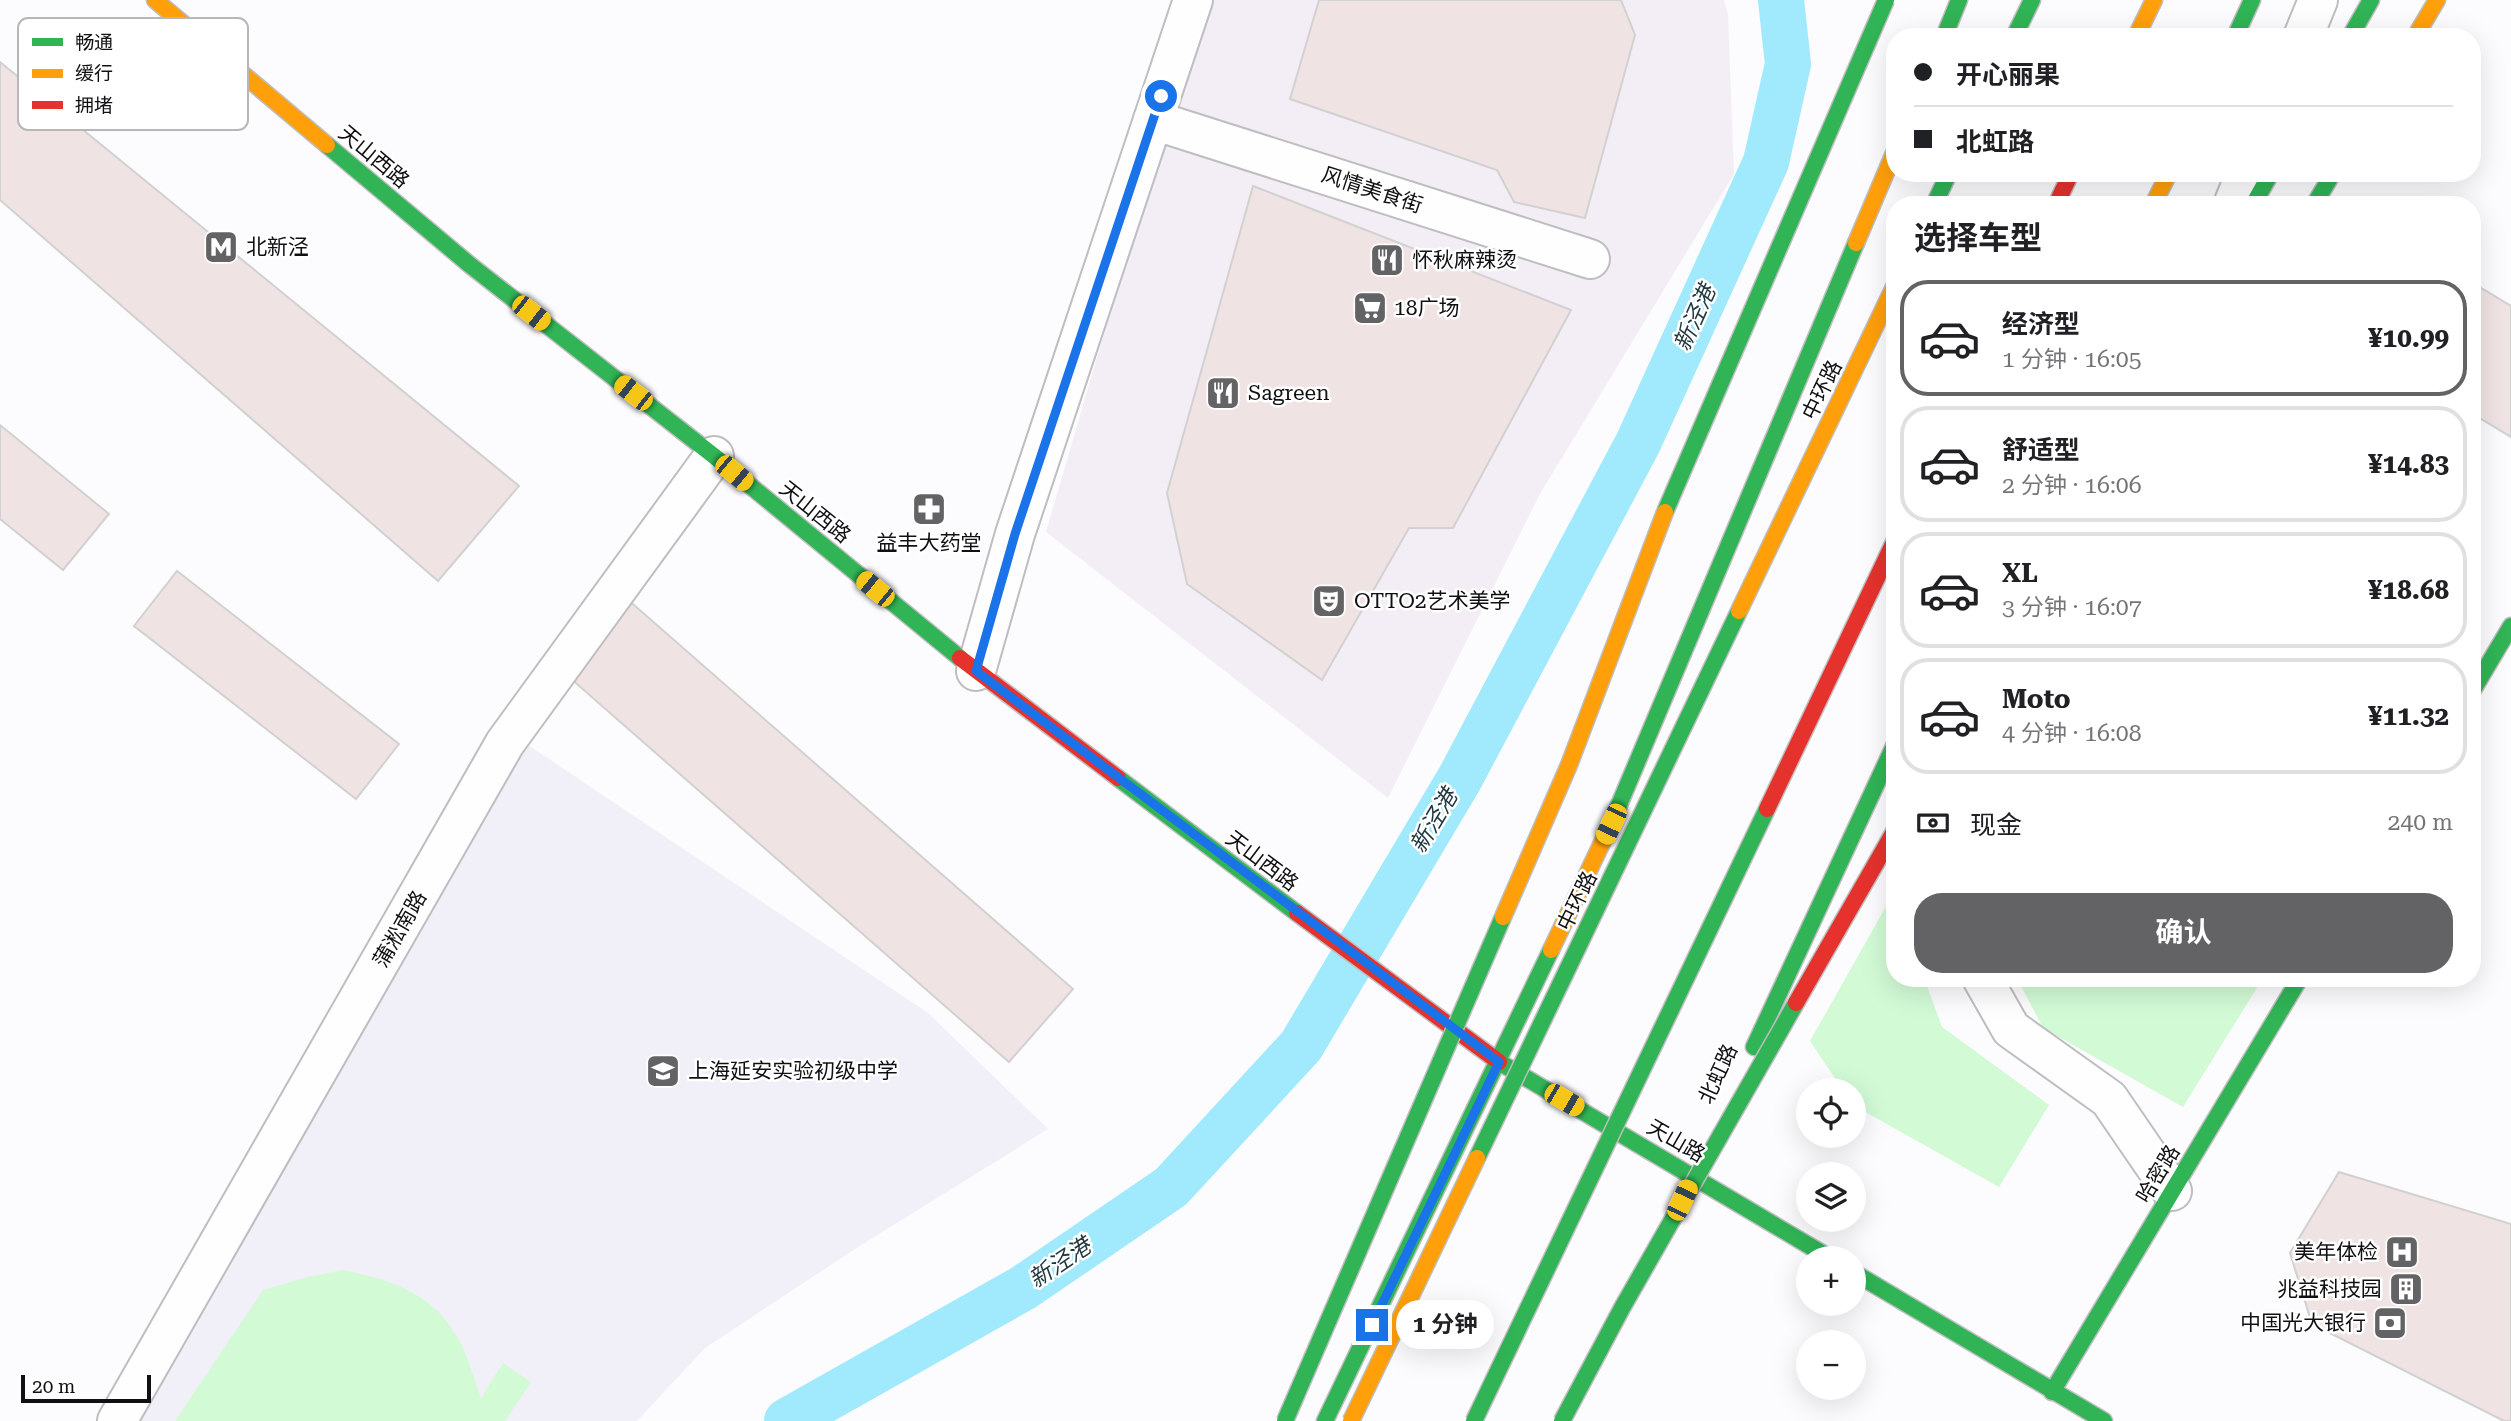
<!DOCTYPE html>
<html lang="zh">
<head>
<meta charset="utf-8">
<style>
	:root { --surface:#fff; --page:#f2f2f2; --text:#202124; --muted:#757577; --line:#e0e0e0; --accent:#636264 }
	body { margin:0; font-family:"Roboto Serif","Noto Sans SC",serif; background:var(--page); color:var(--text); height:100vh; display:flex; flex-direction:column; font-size:26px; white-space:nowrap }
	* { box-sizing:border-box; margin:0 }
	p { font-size:23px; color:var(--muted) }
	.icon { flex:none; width:38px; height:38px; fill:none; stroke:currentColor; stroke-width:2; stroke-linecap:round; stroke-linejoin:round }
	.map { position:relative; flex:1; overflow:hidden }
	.drawer { position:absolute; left:1886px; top:196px; width:595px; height:791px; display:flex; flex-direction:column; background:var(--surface); border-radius:28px; box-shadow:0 7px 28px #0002 }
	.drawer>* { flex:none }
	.hud { position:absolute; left:1886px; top:28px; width:595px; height:154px; border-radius:28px; box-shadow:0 7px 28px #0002; display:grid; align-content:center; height:154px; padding:0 28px; background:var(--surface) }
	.fabs { position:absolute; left:1796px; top:1078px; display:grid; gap:14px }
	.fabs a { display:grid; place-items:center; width:70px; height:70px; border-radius:50%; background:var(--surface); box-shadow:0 7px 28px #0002; font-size:35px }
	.scale { position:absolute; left:21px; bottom:18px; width:130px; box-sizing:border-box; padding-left:7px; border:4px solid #100f11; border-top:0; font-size:19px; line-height:24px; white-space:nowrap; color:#100f11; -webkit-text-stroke:5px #fff; paint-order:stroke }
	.end { position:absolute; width:32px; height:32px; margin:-16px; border:9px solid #1a73e8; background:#fff; box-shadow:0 0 0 4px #fff }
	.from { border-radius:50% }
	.bubble { position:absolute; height:49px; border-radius:24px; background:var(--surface); box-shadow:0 7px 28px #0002; font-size:23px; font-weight:700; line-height:49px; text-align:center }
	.car { position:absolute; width:21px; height:42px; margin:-21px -10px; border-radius:9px; box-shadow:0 0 5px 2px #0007; background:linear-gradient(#f5c518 24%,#345 0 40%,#f5c518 0 76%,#345 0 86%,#f5c518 0) }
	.hud b { display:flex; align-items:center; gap:24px; height:66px; font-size:26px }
	.hud b+b { border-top:2px solid var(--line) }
	.hud i { width:18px; height:18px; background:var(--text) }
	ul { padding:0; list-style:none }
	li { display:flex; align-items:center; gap:21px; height:116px; margin:0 14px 10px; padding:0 14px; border:4px solid var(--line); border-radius:28px }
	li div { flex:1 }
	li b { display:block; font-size:26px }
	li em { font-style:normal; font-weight:700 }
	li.on { border-color:var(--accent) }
	li>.icon { width:63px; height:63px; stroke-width:1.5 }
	h2 { padding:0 28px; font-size:32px; line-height:84px }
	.pay { display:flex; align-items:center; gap:18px; height:77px; padding:0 28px; font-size:26px }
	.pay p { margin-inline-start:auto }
	.action { display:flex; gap:14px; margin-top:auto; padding:14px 28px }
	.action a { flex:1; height:80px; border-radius:28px; background:var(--accent); color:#fff; font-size:28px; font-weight:700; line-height:80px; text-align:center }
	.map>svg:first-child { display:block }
</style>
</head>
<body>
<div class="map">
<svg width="2511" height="1421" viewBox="0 0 2511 1421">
	<rect width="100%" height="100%" fill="#fcfbfd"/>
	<!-- built -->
	<polygon fill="#f3eef5" points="1211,0 1724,0 1728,14 1734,174 1540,494 1388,798 1046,532 1129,248"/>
	<!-- education -->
	<polygon fill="#f1eff7" points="525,743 928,1013 1048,1129 858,1247 705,1348 637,1421 139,1421"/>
	<!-- green -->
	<g fill="#d2fad5">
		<polygon points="1893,894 1895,901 1895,978 1924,978 1942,1027 2049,1105 1999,1187 1853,1105 1853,1090 1843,1090 1810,1041"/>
		<polygon points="2017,978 2263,978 2183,1107 2043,1028"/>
		<path d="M343 1270C387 1279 429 1291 454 1332 467 1351 473 1376 481 1398L503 1363 531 1382 505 1421H175L263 1290 308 1277Z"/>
	</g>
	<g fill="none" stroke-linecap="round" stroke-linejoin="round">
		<!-- canal -->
		<polyline stroke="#a1eafd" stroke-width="46" points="787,1421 1023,1288 1171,1187 1301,1046 1460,778 1638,443 1766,162 1788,64 1781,0"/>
	</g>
	<!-- building -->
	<g fill="#f0e3e3" stroke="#d2d1d1" stroke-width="2">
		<polygon points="1319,0 1621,0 1635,35 1585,218 1514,202 1497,170 1290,99"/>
		<polygon points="0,62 519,486 438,581 0,200"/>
		<polygon points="1253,186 1571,310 1453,528 1409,528 1322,680 1187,584 1167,493"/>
		<polygon points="2473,283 2511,306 2511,437 2473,414"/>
		<polygon points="0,425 109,514 63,570 0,519"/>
		<polygon points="177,571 399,744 356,799 134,626"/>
		<polygon points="626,598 1073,989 1009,1062 562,671"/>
		<polygon points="2339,1172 2511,1224 2511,1421 2504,1421 2312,1324 2290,1253"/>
	</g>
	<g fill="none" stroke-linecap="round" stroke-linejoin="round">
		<!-- street casing -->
		<g stroke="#bebdbf" stroke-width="42">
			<g id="street">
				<polyline points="2303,37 2318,0"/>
				<polyline points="1153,120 1590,259"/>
				<polyline points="2233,205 2246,173"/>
				<polyline points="976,671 1015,534 1193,0"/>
				<polyline points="1982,978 2011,1029 2109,1099 2172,1191"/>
				<polyline points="117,1421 505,743 714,456"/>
			</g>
		</g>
		<!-- fast casing -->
		<g stroke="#bebdbf" stroke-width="19">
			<g id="fast">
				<polyline points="1944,37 1959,0"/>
				<polyline points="2014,37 2032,0"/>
				<polyline points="2235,37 2252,0"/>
				<polyline points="2350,37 2371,0"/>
				<polyline points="327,145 470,265 714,456 960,658"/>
				<polyline points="1934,205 1949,173"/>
				<polyline points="2253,205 2271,173"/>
				<polyline points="2314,205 2333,173"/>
				<polyline points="2473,690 2511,626"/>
				<polyline points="1118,778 1297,913"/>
				<polyline points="1611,824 1856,243"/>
				<polyline points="1754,1047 1895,744"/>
				<polyline points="1499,1062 1830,1258"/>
				<polyline points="1853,1272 2104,1421"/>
				<polyline points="2052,1392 2300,978"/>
				<polyline points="1325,1421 1551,950"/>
			</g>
		</g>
		<!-- slow casing -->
		<g stroke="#bebdbf" stroke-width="19">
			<g id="slow">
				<polyline points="155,0 327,145"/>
				<polyline points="2136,37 2154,0"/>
				<polyline points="2415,37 2437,0"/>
				<polyline points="2153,205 2169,173"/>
				<polyline points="1856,243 1895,151"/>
				<polyline points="1551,950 1611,824"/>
			</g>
		</g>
		<!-- jam casing -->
		<g stroke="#bebdbf" stroke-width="19">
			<g id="jam">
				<polyline points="2056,205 2071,173"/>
				<polyline points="960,658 1118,778"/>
				<polyline points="1297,913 1499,1062"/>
			</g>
		</g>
		<!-- street -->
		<use href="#street" stroke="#fffeff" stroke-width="38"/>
		<!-- fast -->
		<use href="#fast" stroke="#30b455" stroke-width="16"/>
		<!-- slow -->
		<use href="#slow" stroke="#ff9f0a" stroke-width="16"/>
		<!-- jam -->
		<use href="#jam" stroke="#e5322d" stroke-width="16"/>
		<!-- fast-bridge casing -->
		<g stroke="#bebdbf" stroke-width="19" stroke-linecap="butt">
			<g id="fast-bridge">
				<polyline points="1665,512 1886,0"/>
				<polyline points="1477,1158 1739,611"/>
				<polyline points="1285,1421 1503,917"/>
				<polyline points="1474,1421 1767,809"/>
				<polyline points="1562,1421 1622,1308 1796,1003"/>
			</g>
		</g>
		<!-- slow-bridge casing -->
		<g stroke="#bebdbf" stroke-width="19" stroke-linecap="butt">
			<g id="slow-bridge">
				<polyline points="1739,611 1895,285"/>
				<polyline points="1503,917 1569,765 1665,512"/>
				<polyline points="1351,1421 1477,1158"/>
			</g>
		</g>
		<!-- jam-bridge casing -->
		<g stroke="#bebdbf" stroke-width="19" stroke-linecap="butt">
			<g id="jam-bridge">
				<polyline points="1767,809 1895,540"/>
				<polyline points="1796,1003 1895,830"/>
			</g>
		</g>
		<!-- fast-bridge -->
		<use href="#fast-bridge" stroke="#30b455" stroke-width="16"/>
		<!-- slow-bridge -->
		<use href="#slow-bridge" stroke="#ff9f0a" stroke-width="16"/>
		<!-- jam-bridge -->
		<use href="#jam-bridge" stroke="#e5322d" stroke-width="16"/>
	</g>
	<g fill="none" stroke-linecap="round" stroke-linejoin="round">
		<!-- route -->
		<polyline stroke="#1a73e8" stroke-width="9" points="1161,96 1015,534 976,671 1499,1062 1372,1325"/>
	</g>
	<!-- icons -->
	<defs>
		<g id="metro-square" transform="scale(1.75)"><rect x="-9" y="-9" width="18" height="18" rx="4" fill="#636264" stroke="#fff"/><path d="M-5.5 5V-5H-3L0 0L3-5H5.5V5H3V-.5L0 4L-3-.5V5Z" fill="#fff"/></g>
		<g id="restaurant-square" transform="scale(1.75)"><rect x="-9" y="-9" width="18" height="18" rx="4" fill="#636264" stroke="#fff"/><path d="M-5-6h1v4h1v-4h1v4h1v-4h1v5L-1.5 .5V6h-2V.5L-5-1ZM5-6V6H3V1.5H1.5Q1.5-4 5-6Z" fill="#fff"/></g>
		<g id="supermarket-square" transform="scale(1.75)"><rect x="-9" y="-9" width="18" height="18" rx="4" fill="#636264" stroke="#fff"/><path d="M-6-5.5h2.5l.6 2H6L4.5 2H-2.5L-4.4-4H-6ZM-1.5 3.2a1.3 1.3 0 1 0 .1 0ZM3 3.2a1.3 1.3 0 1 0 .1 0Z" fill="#fff"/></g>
		<g id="pharmacy-square" transform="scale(1.75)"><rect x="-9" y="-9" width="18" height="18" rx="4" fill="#636264" stroke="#fff"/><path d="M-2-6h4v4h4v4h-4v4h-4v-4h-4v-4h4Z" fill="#fff"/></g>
		<g id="theatre-square" transform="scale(1.75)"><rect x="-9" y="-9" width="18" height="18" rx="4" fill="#636264" stroke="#fff"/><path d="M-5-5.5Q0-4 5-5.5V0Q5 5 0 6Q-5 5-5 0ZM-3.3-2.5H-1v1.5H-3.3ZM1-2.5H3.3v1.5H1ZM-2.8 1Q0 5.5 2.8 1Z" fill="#fff"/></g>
		<g id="school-square" transform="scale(1.75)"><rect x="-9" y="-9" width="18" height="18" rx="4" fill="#636264" stroke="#fff"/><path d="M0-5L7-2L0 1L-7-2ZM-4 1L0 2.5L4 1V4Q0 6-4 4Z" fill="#fff"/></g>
		<g id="hospital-square" transform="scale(1.75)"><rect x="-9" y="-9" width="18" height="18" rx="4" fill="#636264" stroke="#fff"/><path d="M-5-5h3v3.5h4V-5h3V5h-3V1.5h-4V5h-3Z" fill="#fff"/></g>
		<g id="building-square" transform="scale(1.75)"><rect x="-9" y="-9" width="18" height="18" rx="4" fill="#636264" stroke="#fff"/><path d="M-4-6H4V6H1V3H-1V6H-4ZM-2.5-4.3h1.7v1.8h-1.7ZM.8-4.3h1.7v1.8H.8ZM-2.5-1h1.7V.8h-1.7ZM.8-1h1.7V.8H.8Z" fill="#fff"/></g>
		<g id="bank-square" transform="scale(1.75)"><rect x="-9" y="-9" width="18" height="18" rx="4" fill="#636264" stroke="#fff"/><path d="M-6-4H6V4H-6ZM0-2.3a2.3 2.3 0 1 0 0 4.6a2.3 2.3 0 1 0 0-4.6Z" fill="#fff"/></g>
	</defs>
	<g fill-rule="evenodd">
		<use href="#metro-square" x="221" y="247"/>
		<use href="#restaurant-square" x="1387" y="260"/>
		<use href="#supermarket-square" x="1370" y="308"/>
		<use href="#restaurant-square" x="1223" y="393"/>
		<use href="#pharmacy-square" x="929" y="509"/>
		<use href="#theatre-square" x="1329" y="601"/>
		<use href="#school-square" x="663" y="1071"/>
		<use href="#hospital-square" x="2402" y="1252"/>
		<use href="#building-square" x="2406" y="1289"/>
		<use href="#bank-square" x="2390" y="1323"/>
	</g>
	<g text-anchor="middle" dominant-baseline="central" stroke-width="5" stroke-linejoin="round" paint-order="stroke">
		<!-- street labels -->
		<g font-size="21" fill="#100f11" stroke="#fff">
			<text transform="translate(374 157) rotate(40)">天山西路</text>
			<text transform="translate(1372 190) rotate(18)">风情美食街</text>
			<text transform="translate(1822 390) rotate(-64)">中环路</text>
			<text transform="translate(815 512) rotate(39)">天山西路</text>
			<text transform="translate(1262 861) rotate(37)">天山西路</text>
			<text transform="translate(1577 901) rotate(-64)">中环路</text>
			<text transform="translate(400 929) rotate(-60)">蒲淞南路</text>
			<text transform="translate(1718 1074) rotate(-65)">北虹路</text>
			<text transform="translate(1676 1141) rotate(30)">天山路</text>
			<text transform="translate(2158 1174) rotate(-59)">哈密路</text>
		</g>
		<!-- poi labels -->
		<g font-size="21" fill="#100f11" stroke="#fff" text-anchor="start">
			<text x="246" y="247">北新泾</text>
			<text x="1412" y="260">怀秋麻辣烫</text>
			<text x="1394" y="308">18广场</text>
			<text x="1248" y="393">Sagreen</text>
			<text x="929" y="543" text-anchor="middle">益丰大药堂</text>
			<text x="1354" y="601">OTTO2艺术美学</text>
			<text x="688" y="1071">上海延安实验初级中学</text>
			<text x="2378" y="1252" text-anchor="end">美年体检</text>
			<text x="2382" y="1289" text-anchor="end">兆益科技园</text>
			<text x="2366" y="1323" text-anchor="end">中国光大银行</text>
		</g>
		<!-- water labels -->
		<g font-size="23" font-style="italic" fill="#1f373e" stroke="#fff">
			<text transform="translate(1695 318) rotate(-66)">新泾港</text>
			<text transform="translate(1434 821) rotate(-59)">新泾港</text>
			<text transform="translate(1060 1263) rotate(-34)">新泾港</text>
		</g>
	</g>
	<!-- legend -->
	<rect x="18" y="18" width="230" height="112" rx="10" fill="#fff" stroke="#b7b7b8" stroke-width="2"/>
	<rect x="32" y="38" width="31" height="8" fill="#30b455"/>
	<rect x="32" y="69" width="31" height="9" fill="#ff9f0a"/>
	<rect x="32" y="101" width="31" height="8" fill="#e5322d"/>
	<g font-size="19" fill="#100f11">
		<text x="75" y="49">畅通</text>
		<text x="75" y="80">缓行</text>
		<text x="75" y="112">拥堵</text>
	</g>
</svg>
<div class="fabs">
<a><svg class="icon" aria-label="locate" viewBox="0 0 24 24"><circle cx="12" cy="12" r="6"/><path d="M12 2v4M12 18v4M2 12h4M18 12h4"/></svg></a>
<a><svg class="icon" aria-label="layers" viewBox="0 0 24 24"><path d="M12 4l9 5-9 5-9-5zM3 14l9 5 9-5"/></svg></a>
<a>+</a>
<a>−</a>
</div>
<div class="scale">20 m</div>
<i class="end from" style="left:1161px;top:96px"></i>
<i class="end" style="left:1372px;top:1325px"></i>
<div class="bubble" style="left:1396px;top:1300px;width:98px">1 分钟</div>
<i class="car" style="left:531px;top:313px;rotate:128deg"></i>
<i class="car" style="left:633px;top:393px;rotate:308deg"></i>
<i class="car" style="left:734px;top:473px;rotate:130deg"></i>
<i class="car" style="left:875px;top:589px;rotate:309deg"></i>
<i class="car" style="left:1611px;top:824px;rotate:205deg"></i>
<i class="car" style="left:1564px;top:1100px;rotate:120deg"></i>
<i class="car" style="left:1682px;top:1200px;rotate:25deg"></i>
<div class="hud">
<b><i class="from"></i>开心丽果</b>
<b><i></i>北虹路</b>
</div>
<section class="drawer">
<h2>选择车型</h2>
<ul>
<li class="on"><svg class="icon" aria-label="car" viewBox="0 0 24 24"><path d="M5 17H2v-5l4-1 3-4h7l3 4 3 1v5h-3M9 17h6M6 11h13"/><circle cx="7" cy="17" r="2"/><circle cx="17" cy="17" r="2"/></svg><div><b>经济型</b><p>1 分钟 · 16:05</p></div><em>¥10.99</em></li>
<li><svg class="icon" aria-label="car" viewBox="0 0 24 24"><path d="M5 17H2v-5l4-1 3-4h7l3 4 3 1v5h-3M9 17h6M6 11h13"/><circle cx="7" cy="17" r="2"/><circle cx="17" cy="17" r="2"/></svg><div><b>舒适型</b><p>2 分钟 · 16:06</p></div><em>¥14.83</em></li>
<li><svg class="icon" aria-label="car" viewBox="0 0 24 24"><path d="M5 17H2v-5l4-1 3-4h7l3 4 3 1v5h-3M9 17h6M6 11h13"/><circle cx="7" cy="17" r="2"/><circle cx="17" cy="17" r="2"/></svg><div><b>XL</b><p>3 分钟 · 16:07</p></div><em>¥18.68</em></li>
<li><svg class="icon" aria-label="car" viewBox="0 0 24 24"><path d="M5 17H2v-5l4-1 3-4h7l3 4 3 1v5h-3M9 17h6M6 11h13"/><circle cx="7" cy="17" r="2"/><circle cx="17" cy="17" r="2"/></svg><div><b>Moto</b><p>4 分钟 · 16:08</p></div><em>¥11.32</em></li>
</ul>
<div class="pay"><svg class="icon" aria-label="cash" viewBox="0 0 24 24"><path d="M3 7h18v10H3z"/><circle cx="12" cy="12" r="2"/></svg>现金<p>240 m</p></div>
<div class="action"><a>确认</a></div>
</section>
</div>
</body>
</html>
